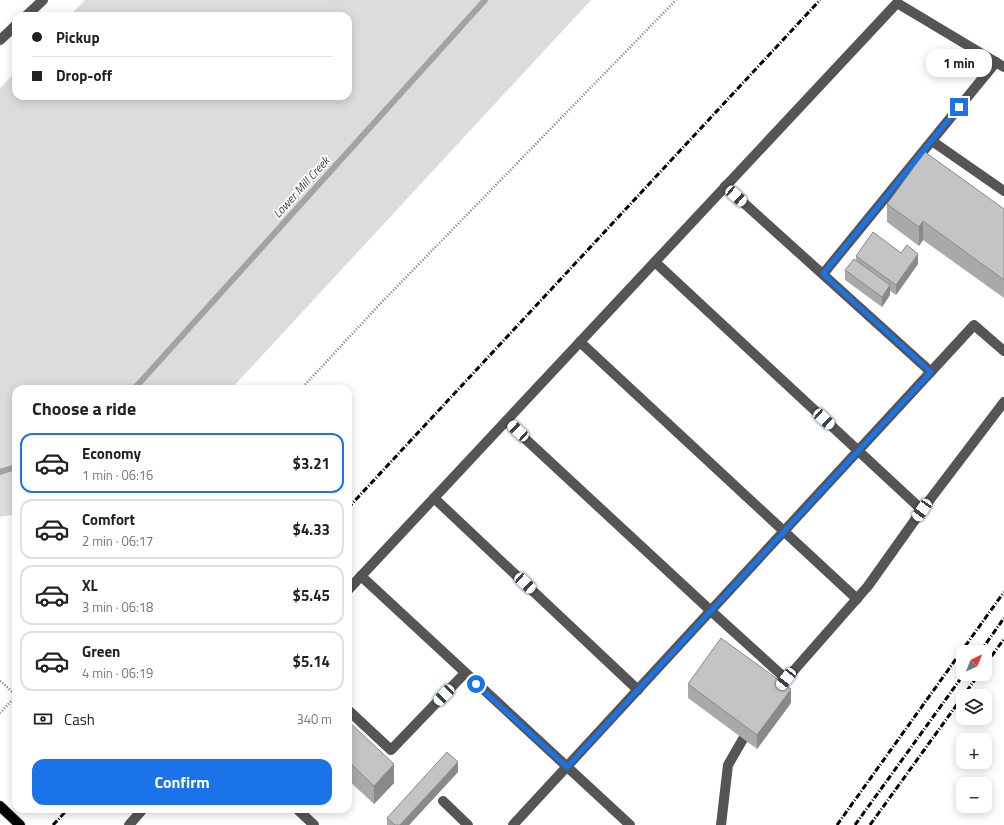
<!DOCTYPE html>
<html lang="en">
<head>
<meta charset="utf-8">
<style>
	:root { --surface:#fff; --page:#f2f2f2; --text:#222; --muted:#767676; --line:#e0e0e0; --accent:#1a73e8 }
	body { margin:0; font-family:"Titillium Web",sans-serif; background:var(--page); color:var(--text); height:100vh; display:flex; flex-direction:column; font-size:15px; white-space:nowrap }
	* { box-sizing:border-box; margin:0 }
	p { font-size:13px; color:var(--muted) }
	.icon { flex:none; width:22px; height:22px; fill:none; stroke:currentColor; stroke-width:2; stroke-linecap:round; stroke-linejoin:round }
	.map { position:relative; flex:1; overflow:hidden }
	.side { position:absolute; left:12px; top:385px; width:340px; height:428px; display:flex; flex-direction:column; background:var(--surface); border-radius:12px; box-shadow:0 2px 10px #0003 }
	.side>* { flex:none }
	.hud { position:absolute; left:12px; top:12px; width:340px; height:88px; border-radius:12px; box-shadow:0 2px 10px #0003; display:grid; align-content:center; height:88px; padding:0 20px; background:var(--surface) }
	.needle { width:26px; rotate:43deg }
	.buttons { position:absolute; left:956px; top:645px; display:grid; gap:8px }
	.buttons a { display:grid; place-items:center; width:36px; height:36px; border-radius:8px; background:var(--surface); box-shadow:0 2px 10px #0003; font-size:20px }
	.end { position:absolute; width:18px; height:18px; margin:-9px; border:5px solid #1a73e8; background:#fff; box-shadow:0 0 0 2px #fff }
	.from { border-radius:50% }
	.bubble { position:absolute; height:28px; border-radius:12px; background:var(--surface); box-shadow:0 2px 10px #0003; font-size:13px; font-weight:700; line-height:28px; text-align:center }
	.car { position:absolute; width:12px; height:24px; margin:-12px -6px; border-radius:5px; box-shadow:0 0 3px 1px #0007; background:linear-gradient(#fff 24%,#345 0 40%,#fff 0 76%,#345 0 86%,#fff 0) }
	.hud b { display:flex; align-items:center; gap:14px; height:38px; font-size:15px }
	.hud b+b { border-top:1px solid var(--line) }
	.hud i { width:10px; height:10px; background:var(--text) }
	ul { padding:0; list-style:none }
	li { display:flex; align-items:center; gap:12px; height:60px; margin:0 8px 6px; padding:0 12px; border:2px solid var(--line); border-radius:12px }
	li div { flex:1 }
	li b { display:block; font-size:15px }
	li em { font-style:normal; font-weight:700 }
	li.current { border-color:var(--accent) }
	li>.icon { width:36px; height:36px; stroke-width:1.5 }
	h2 { padding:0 20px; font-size:18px; line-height:48px }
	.pay { display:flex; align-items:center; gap:10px; height:44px; padding:0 20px; font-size:15px }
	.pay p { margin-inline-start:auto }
	.button { display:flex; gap:8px; margin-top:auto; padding:8px 20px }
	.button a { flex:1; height:46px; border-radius:12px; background:var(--accent); color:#fff; font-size:16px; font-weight:700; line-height:46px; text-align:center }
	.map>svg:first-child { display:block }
</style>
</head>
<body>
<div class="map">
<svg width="1004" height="825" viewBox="0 0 1004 825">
	<rect width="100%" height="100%" fill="#fff"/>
	<!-- green -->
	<polygon fill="#dcdcdc" points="85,0 591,0 231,389 16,389 16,514 0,517 0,88 16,71 16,96 348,96 348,16 69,16"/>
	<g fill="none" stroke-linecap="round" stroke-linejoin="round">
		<!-- stream -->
		<g stroke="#a3a3a3" stroke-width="6">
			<polyline points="134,389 485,0"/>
			<polyline points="0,472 16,467"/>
		</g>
		<!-- major casing -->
		<g stroke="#dbdbdb" stroke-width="12">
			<polyline id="major" points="0,806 20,825"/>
		</g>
		<!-- path -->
		<g stroke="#777" stroke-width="2.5" stroke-dasharray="1 2" stroke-linecap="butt">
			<polyline points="301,389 379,305 676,0"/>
			<polyline points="0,681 16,695"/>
			<polyline points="0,713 16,696"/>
		</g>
		<!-- minor -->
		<g stroke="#555" stroke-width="10">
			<polyline points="26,16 43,0"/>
			<polyline points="0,40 16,25"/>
			<polyline points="932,141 1004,191"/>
			<polyline points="725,186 931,372"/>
			<polyline points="655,262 922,510"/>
			<polyline points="823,274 996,62"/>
			<polyline points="580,342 857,599"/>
			<polyline points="506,421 711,611 786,679"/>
			<polyline points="434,498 638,690"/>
			<polyline points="361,576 630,825"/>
			<polyline points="348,590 897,3 1004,67"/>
			<polyline points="782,684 868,586 922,510 1004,402"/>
			<polyline points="348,710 391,750 465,673"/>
			<polyline points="443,801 468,825"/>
			<polyline points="297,809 314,825"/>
			<polyline points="129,825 143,809"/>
			<polyline points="513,825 974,325 1004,351"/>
			<polyline points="721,825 728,765 743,739"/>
		</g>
		<!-- major -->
		<use href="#major" stroke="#000" stroke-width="10"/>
		<!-- rail -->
		<g stroke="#000" stroke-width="3" stroke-dasharray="6 2 1 2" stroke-linecap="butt">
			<polyline points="348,508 820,0"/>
			<polyline points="980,652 1004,618"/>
			<polyline points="985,665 1004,639"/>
			<polyline points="53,825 68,809"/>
			<polyline points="837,825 1004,592"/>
			<polyline points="855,825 964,674"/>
			<polyline points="870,825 979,674"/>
		</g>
	</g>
	<!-- wall -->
	<g fill="#a9a9a9">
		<polygon points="887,204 1004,209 1004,298 923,240 919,246 887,222"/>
		<polygon points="901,253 918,264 896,295 890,291 890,295 882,307 845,280 845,270 856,260 856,256"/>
		<polygon points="688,684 791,703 757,749 688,698"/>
		<polygon points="348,721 394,783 374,804 348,780"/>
		<polygon points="458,772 409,825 387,825 387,818"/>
	</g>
	<!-- shaded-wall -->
	<g fill="#898989">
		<polygon points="923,221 923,240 919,246 919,227"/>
		<polygon points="918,254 918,264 896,295 896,285"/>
		<polygon points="890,285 890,295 882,307 882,297"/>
		<polygon points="791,689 791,703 757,749 757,735"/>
		<polygon points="458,762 458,772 409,825 400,825"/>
		<polygon points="394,764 394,783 374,804 374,786"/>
	</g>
	<!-- building -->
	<g fill="#c4c4c4" stroke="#898989">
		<polygon points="925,152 1004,209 1004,280 923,221 919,227 887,204"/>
		<polygon points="873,232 901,253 907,245 918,254 896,285 856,256"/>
		<polygon points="854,259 890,285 882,297 845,270"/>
		<polygon points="721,638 791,689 757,735 688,684"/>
		<polygon points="348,721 394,764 374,786 348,761"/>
		<polygon points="447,752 458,762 400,825 395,825 387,818"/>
	</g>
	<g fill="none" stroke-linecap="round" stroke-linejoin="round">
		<!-- route -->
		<polyline stroke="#1a73e8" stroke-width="5" points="476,684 567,767 931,372 823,274 959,107"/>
	</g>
	<g text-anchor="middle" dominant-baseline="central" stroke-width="3.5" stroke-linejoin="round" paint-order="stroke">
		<!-- water labels -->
		<g font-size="12" font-style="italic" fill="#444" stroke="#fff">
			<text transform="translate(301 187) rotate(-48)">Lower Mill Creek</text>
		</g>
	</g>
</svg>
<div class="buttons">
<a><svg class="needle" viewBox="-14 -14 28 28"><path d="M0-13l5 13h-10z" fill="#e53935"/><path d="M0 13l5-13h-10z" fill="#767676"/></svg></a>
<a><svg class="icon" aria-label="layers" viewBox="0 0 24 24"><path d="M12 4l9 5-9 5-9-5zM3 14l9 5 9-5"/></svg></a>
<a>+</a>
<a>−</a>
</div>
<i class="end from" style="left:476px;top:684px"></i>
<i class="end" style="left:959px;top:107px"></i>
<div class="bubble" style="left:926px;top:49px;width:66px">1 min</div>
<i class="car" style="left:736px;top:196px;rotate:132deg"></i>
<i class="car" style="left:824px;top:419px;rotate:133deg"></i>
<i class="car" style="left:518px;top:431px;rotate:313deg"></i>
<i class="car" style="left:922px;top:510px;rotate:215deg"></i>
<i class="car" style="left:525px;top:583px;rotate:133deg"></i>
<i class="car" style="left:786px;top:679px;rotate:218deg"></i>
<i class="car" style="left:444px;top:695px;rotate:224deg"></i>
<div class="hud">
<b><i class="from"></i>Pickup</b>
<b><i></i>Drop-off</b>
</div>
<section class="side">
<h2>Choose a ride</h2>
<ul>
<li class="current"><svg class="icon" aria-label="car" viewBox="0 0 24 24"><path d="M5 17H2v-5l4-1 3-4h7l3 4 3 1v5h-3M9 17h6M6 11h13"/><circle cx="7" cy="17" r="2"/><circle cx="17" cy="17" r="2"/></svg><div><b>Economy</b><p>1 min · 06:16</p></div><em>$3.21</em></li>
<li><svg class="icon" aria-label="car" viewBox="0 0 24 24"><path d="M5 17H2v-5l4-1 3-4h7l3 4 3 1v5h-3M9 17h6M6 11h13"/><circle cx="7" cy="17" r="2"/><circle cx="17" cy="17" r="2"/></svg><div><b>Comfort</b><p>2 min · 06:17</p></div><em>$4.33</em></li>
<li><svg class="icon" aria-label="car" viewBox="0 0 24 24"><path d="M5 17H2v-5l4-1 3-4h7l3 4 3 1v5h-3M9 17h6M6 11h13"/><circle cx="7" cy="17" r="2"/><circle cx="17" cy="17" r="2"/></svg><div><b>XL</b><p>3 min · 06:18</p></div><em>$5.45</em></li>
<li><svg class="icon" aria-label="car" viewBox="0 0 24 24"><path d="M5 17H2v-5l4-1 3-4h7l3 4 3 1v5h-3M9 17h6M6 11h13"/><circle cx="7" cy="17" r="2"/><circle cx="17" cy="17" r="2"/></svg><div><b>Green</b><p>4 min · 06:19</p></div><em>$5.14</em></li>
</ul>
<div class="pay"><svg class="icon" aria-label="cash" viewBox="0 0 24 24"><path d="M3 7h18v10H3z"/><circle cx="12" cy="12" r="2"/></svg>Cash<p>340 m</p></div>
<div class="button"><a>Confirm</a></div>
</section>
</div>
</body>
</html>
